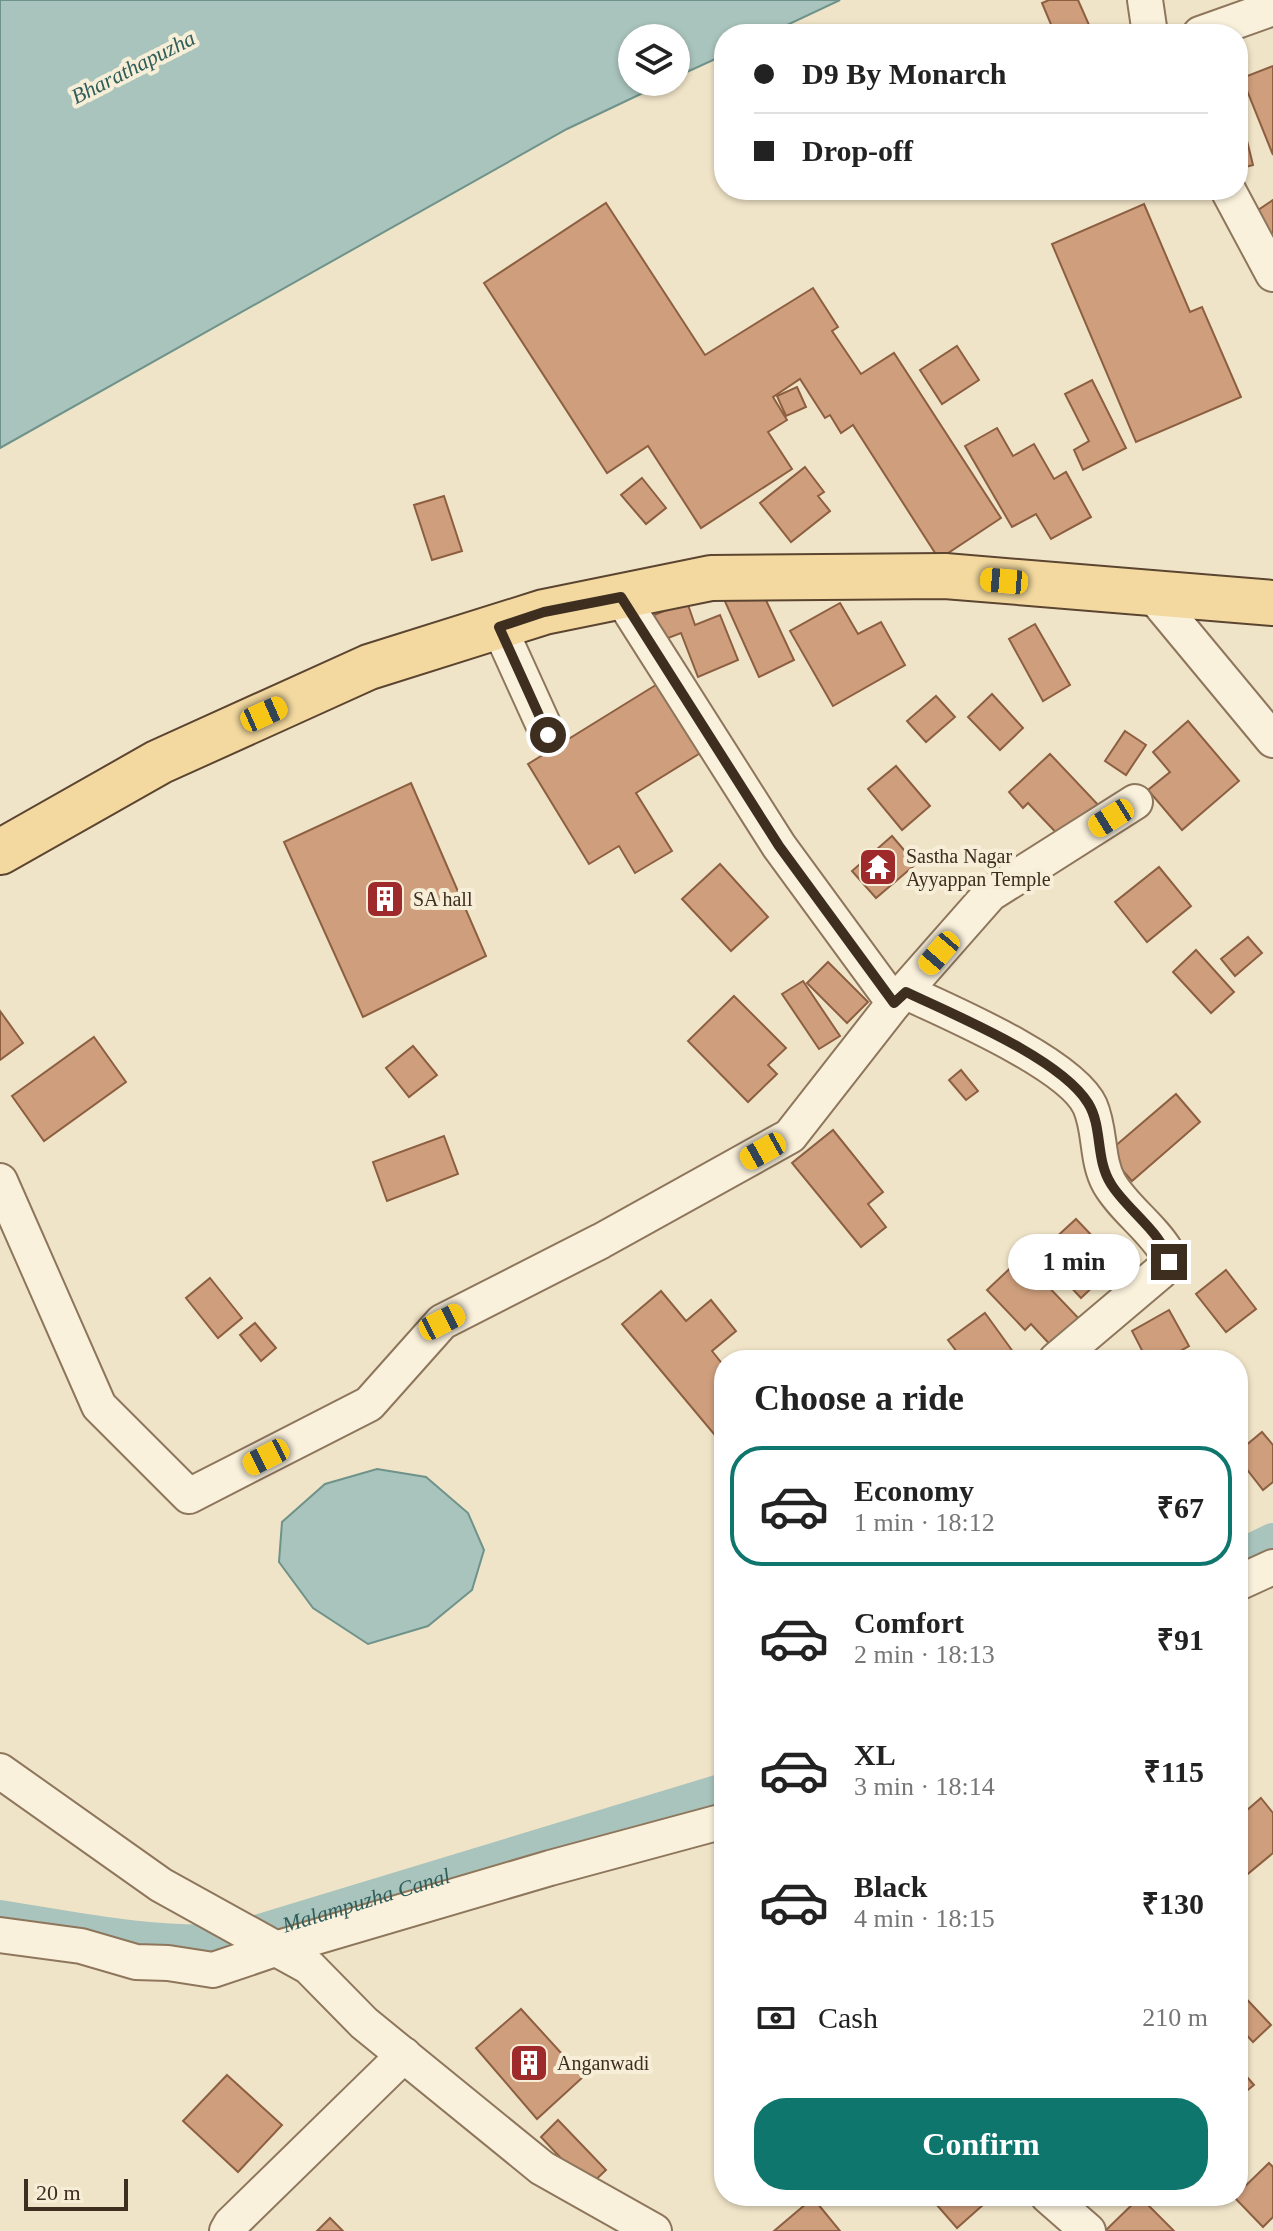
<!DOCTYPE html>
<html lang="en">
<head>
<meta charset="utf-8">
<style>
	:root { --surface:#fff; --page:#f6f6f6; --text:#222; --muted:#767676; --line:#e0e0e0; --accent:#0f766e }
	body { margin:0; font-family:Georgia,serif; background:var(--page); color:var(--text); height:100vh; display:flex; flex-direction:column; font-size:30px; white-space:nowrap }
	* { box-sizing:border-box; margin:0 }
	p { font-size:26px; color:var(--muted) }
	.icon { flex:none; width:44px; height:44px; fill:none; stroke:currentColor; stroke-width:2; stroke-linecap:round; stroke-linejoin:round }
	.map { position:relative; flex:1; overflow:hidden }
	.drawer { position:absolute; left:714px; top:1350px; width:534px; height:856px; display:flex; flex-direction:column; background:var(--surface); border-radius:32px; box-shadow:0 2px 6px #0004 }
	.drawer>* { flex:none }
	.banner { position:absolute; left:714px; top:24px; width:534px; height:176px; border-radius:32px; box-shadow:0 2px 6px #0004; display:grid; align-content:center; height:176px; padding:0 40px; background:var(--surface) }
	.fabs { position:absolute; left:618px; top:24px; display:grid; gap:16px }
	.fabs a { display:grid; place-items:center; width:72px; height:72px; border-radius:50%; background:var(--surface); box-shadow:0 2px 6px #0004; font-size:40px }
	.scale { position:absolute; left:24px; bottom:20px; width:104px; box-sizing:border-box; padding-left:8px; border:4px solid #3d2e20; border-top:0; font-size:22px; line-height:28px; white-space:nowrap; color:#3d2e20; -webkit-text-stroke:6px #f7eed8; paint-order:stroke }
	.end { position:absolute; width:36px; height:36px; margin:-18px; border:10px solid #3d2e20; background:#fff; box-shadow:0 0 0 4px #fff }
	.from { border-radius:50% }
	.bubble { position:absolute; height:56px; border-radius:28px; background:var(--surface); box-shadow:0 2px 6px #0004; font-size:26px; font-weight:600; line-height:56px; text-align:center }
	.car { position:absolute; width:24px; height:48px; margin:-24px -12px; border-radius:10px; box-shadow:0 0 6px 2px #0007; background:linear-gradient(#f5c518 24%,#345 0 40%,#f5c518 0 76%,#345 0 86%,#f5c518 0) }
	.banner b { display:flex; align-items:center; gap:28px; height:76px; font-size:30px }
	.banner b+b { border-top:2px solid var(--line) }
	.banner i { width:20px; height:20px; background:var(--text) }
	ul { padding:0; list-style:none }
	li { display:flex; align-items:center; gap:24px; height:120px; margin:0 16px 12px; padding:0 24px; border:4px solid transparent; border-radius:32px }
	li div { flex:1 }
	li b { display:block; font-size:30px }
	li em { font-style:normal; font-weight:600 }
	li.on { border-color:var(--accent) }
	li>.icon { width:72px; height:72px; stroke-width:1.5 }
	h2 { padding:0 40px; font-size:36px; line-height:96px }
	.pay { display:flex; align-items:center; gap:20px; height:88px; padding:0 40px; font-size:30px }
	.pay p { margin-inline-start:auto }
	.primary-button { display:flex; gap:16px; margin-top:auto; padding:16px 40px }
	.primary-button a { flex:1; height:92px; border-radius:32px; background:var(--accent); color:#fff; font-size:32px; font-weight:600; line-height:92px; text-align:center }
	.map>svg:first-child { display:block }
</style>
</head>
<body>
<div class="map">
<svg width="1273" height="2231" viewBox="0 0 1273 2231">
	<rect width="100%" height="100%" fill="#f0e4c8"/>
	<!-- water -->
	<g fill="#a9c4bc" stroke="#6f938a" stroke-width="2">
		<polygon points="0,0 840,0 768,34 724,34 724,55 676,77 676,38 632,38 632,82 666,82 567,129 0,448"/>
		<polygon points="377,1469 426,1477 468,1513 484,1550 472,1590 428,1626 368,1644 313,1608 279,1562 282,1522 325,1484"/>
	</g>
	<g fill="none" stroke-linecap="round" stroke-linejoin="round">
		<!-- canal -->
		<g stroke="#a9c4bc" stroke-width="36">
			<polyline points="1238,1558 1273,1541"/>
			<path id="s1" d="M0 1918C76 1930 150 1946 227 1942L724 1791"/>
		</g>
	</g>
	<!-- building -->
	<g fill="#cf9f7d" stroke="#8d5f41" stroke-width="2">
		<polygon points="1049,0 1078,0 1093,34 1055,34 1042,3"/>
		<polygon points="1273,66 1273,155 1242,78"/>
		<polygon points="1238,104 1253,165 1238,169"/>
		<polygon points="1248,194 1258,210 1273,200 1273,242"/>
		<polygon points="606,203 705,355 813,288 838,327 832,331 861,374 894,353 1001,518 939,559 853,425 841,433 830,415 825,418 800,379 773,397 787,420 768,432 792,469 701,528 648,446 607,473 484,283"/>
		<polygon points="1144,204 1190,312 1202,307 1241,397 1136,442 1052,244"/>
		<polygon points="957,346 979,380 942,404 920,370"/>
		<polygon points="1092,380 1126,448 1083,470 1074,450 1089,441 1065,394"/>
		<polygon points="797,387 806,407 786,416 777,396"/>
		<polygon points="997,428 1013,456 1034,444 1054,479 1066,472 1091,517 1051,539 1036,514 1012,527 965,446"/>
		<polygon points="805,467 824,492 818,496 830,511 791,542 760,503"/>
		<polygon points="642,478 666,508 646,524 621,495"/>
		<polygon points="444,496 462,551 432,560 414,505"/>
		<polygon points="757,581 794,660 759,677 723,597"/>
		<polygon points="687,602 695,625 720,615 738,660 698,677 681,633 663,640 654,615"/>
		<polygon points="840,603 858,634 881,622 905,665 833,706 790,631"/>
		<polygon points="1035,624 1070,685 1043,701 1009,639"/>
		<polygon points="659,683 702,752 636,793 672,851 635,873 619,846 589,864 528,764"/>
		<polygon points="992,694 1023,728 1000,750 968,717"/>
		<polygon points="936,696 955,717 926,742 907,721"/>
		<polygon points="1188,721 1239,781 1182,830 1148,790 1170,772 1153,752"/>
		<polygon points="1125,731 1146,745 1126,775 1105,761"/>
		<polygon points="1050,754 1102,809 1066,843 1028,803 1023,808 1009,792"/>
		<polygon points="896,766 930,806 902,830 868,789"/>
		<polygon points="411,783 486,956 363,1017 284,842"/>
		<polygon points="892,836 916,864 876,898 852,871"/>
		<polygon points="720,864 768,917 731,951 682,899"/>
		<polygon points="1159,867 1191,906 1147,942 1115,902"/>
		<polygon points="1248,937 1262,953 1235,976 1221,959"/>
		<polygon points="1196,950 1234,992 1211,1013 1173,972"/>
		<polygon points="828,962 868,1002 847,1023 807,983"/>
		<polygon points="803,981 840,1036 819,1049 782,994"/>
		<polygon points="734,996 786,1048 768,1065 777,1074 748,1102 688,1041"/>
		<polygon points="0,1011 23,1043 0,1060"/>
		<polygon points="94,1037 126,1082 44,1141 12,1096"/>
		<polygon points="413,1046 437,1075 409,1097 386,1068"/>
		<polygon points="961,1070 978,1091 966,1100 949,1080"/>
		<polygon points="1176,1094 1200,1122 1132,1181 1107,1153"/>
		<polygon points="833,1130 883,1192 868,1204 886,1227 861,1247 792,1163"/>
		<polygon points="444,1136 458,1174 387,1201 373,1162"/>
		<polygon points="1076,1219 1118,1263 1081,1298 1039,1253"/>
		<polygon points="1021,1258 1084,1324 1056,1351 1031,1324 1025,1330 987,1290"/>
		<polygon points="1226,1270 1256,1309 1226,1332 1196,1294"/>
		<polygon points="210,1278 242,1318 218,1338 186,1298"/>
		<polygon points="661,1291 686,1321 711,1300 736,1331 712,1351 724,1366 724,1446 622,1324"/>
		<polygon points="1169,1310 1189,1346 1164,1360 1147,1360 1132,1331"/>
		<polygon points="985,1313 1019,1360 963,1360 948,1340"/>
		<polygon points="255,1323 276,1348 261,1361 240,1335"/>
		<polygon points="1262,1432 1273,1445 1273,1482 1263,1490 1238,1458 1238,1452"/>
		<polygon points="1261,1798 1273,1813 1273,1853 1238,1882 1238,1818"/>
		<polygon points="1238,1990 1271,2025 1253,2042 1238,2026"/>
		<polygon points="521,2009 583,2077 537,2119 476,2048"/>
		<polygon points="1240,2069 1254,2085 1238,2098 1238,2070"/>
		<polygon points="227,2075 282,2125 238,2172 183,2121"/>
		<polygon points="558,2120 606,2170 588,2187 541,2137"/>
		<polygon points="1269,2163 1273,2167 1273,2217 1263,2227 1234,2197"/>
		<polygon points="929,2196 993,2196 957,2228"/>
		<polygon points="1140,2197 1174,2231 1105,2231"/>
		<polygon points="813,2198 840,2231 774,2231"/>
		<polygon points="330,2218 343,2231 317,2231"/>
	</g>
	<g fill="none" stroke-linecap="round" stroke-linejoin="round">
		<!-- minor casing -->
		<g stroke="#8d765c" stroke-width="38">
			<g id="minor">
				<polyline points="1145,0 1150,34"/>
				<polyline points="1200,34 1273,8"/>
				<polyline points="1228,190 1273,274"/>
				<polyline points="1151,593 1273,740"/>
				<polyline points="499,627 548,735"/>
				<path d="M906 992C949 1012 1071 1064 1090 1106 1101 1131 1096 1159 1109 1183 1124 1209 1152 1227 1167 1253L1169 1262 1160 1272 1056 1360"/>
				<polyline points="894,1003 990,894 1135,802"/>
				<polyline points="0,1181 99,1406 189,1496 369,1404 442,1322 601,1241 790,1136 894,1003 779,846 621,597"/>
				<polyline points="1238,1583 1273,1567"/>
				<polyline points="0,1771 161,1885 309,1967 364,2023 542,2168 654,2231"/>
				<polyline points="0,1935 81,1946 136,1962 168,1963 213,1970 275,1949 550,1868 724,1821"/>
				<polyline points="1048,2196 1088,2231"/>
				<polyline points="227,2231 231,2224 404,2055"/>
			</g>
		</g>
		<!-- major casing -->
		<g stroke="#5b4430" stroke-width="48">
			<polyline id="major" points="0,852 159,762 369,667 544,612 711,578 945,576 1273,603"/>
		</g>
		<!-- minor -->
		<use href="#minor" stroke="#faf1dc" stroke-width="34"/>
		<!-- major -->
		<use href="#major" stroke="#f3d9a0" stroke-width="44"/>
	</g>
	<g fill="none" stroke-linecap="round" stroke-linejoin="round">
		<!-- route -->
		<path stroke="#3d2e20" stroke-width="10" d="M548 735 499 627 544 612 621 597 779 846 894 1003 906 992C954 1015 1060 1058 1088 1103 1103 1127 1095 1159 1111 1184 1126 1209 1164 1234 1169 1262"/>
	</g>
	<!-- icons -->
	<defs>
		<g id="temple-square" transform="scale(2)"><rect x="-9" y="-9" width="18" height="18" rx="4" fill="#9e2a2b" stroke="#f7eed8"/><path d="M0-6L5-2H3V0L6.5 2.5H4V6H1.5V3h-3V6H-4V2.5H-6.5L-3 0V-2H-5Z" fill="#fff"/></g>
		<g id="building-square" transform="scale(2)"><rect x="-9" y="-9" width="18" height="18" rx="4" fill="#9e2a2b" stroke="#f7eed8"/><path d="M-4-6H4V6H1V3H-1V6H-4ZM-2.5-4.3h1.7v1.8h-1.7ZM.8-4.3h1.7v1.8H.8ZM-2.5-1h1.7V.8h-1.7ZM.8-1h1.7V.8H.8Z" fill="#fff"/></g>
	</defs>
	<g fill-rule="evenodd">
		<use href="#temple-square" x="878" y="867"/>
		<use href="#building-square" x="385" y="899"/>
		<use href="#building-square" x="529" y="2063"/>
	</g>
	<g text-anchor="middle" dominant-baseline="central" stroke-width="8" stroke-linejoin="round" paint-order="stroke">
		<!-- poi labels -->
		<g font-size="20" fill="#3d2e20" stroke="#f7eed8" text-anchor="start">
			<text x="906" y="856">Sastha Nagar<tspan x="906" dy="23">Ayyappan Temple</tspan></text>
			<text x="413" y="899">SA hall</text>
			<text x="557" y="2063">Anganwadi</text>
		</g>
		<!-- water labels -->
		<g font-size="22" font-style="italic" fill="#2f5d5a" stroke="#f7eed8">
			<text transform="translate(133 67) rotate(-27)">Bharathapuzha</text>
			<text stroke="none"><textPath href="#s1" startOffset="374">Malampuzha Canal</textPath></text>
		</g>
	</g>
</svg>
<div class="fabs">
<a><svg class="icon" aria-label="layers" viewBox="0 0 24 24"><path d="M12 4l9 5-9 5-9-5zM3 14l9 5 9-5"/></svg></a>
</div>
<div class="scale">20 m</div>
<i class="end from" style="left:548px;top:735px"></i>
<i class="end" style="left:1169px;top:1262px"></i>
<div class="bubble" style="left:1008px;top:1234px;width:132px">1 min</div>
<i class="car" style="left:1004px;top:581px;rotate:275deg"></i>
<i class="car" style="left:264px;top:714px;rotate:66deg"></i>
<i class="car" style="left:1111px;top:818px;rotate:238deg"></i>
<i class="car" style="left:939px;top:953px;rotate:221deg"></i>
<i class="car" style="left:763px;top:1151px;rotate:241deg"></i>
<i class="car" style="left:442px;top:1322px;rotate:63deg"></i>
<i class="car" style="left:266px;top:1457px;rotate:243deg"></i>
<div class="banner">
<b><i class="from"></i>D9 By Monarch</b>
<b><i></i>Drop-off</b>
</div>
<section class="drawer">
<h2>Choose a ride</h2>
<ul>
<li class="on"><svg class="icon" aria-label="car" viewBox="0 0 24 24"><path d="M5 17H2v-5l4-1 3-4h7l3 4 3 1v5h-3M9 17h6M6 11h13"/><circle cx="7" cy="17" r="2"/><circle cx="17" cy="17" r="2"/></svg><div><b>Economy</b><p>1 min · 18:12</p></div><em>₹67</em></li>
<li><svg class="icon" aria-label="car" viewBox="0 0 24 24"><path d="M5 17H2v-5l4-1 3-4h7l3 4 3 1v5h-3M9 17h6M6 11h13"/><circle cx="7" cy="17" r="2"/><circle cx="17" cy="17" r="2"/></svg><div><b>Comfort</b><p>2 min · 18:13</p></div><em>₹91</em></li>
<li><svg class="icon" aria-label="car" viewBox="0 0 24 24"><path d="M5 17H2v-5l4-1 3-4h7l3 4 3 1v5h-3M9 17h6M6 11h13"/><circle cx="7" cy="17" r="2"/><circle cx="17" cy="17" r="2"/></svg><div><b>XL</b><p>3 min · 18:14</p></div><em>₹115</em></li>
<li><svg class="icon" aria-label="car" viewBox="0 0 24 24"><path d="M5 17H2v-5l4-1 3-4h7l3 4 3 1v5h-3M9 17h6M6 11h13"/><circle cx="7" cy="17" r="2"/><circle cx="17" cy="17" r="2"/></svg><div><b>Black</b><p>4 min · 18:15</p></div><em>₹130</em></li>
</ul>
<div class="pay"><svg class="icon" aria-label="cash" viewBox="0 0 24 24"><path d="M3 7h18v10H3z"/><circle cx="12" cy="12" r="2"/></svg>Cash<p>210 m</p></div>
<div class="primary-button"><a>Confirm</a></div>
</section>
</div>
</body>
</html>
